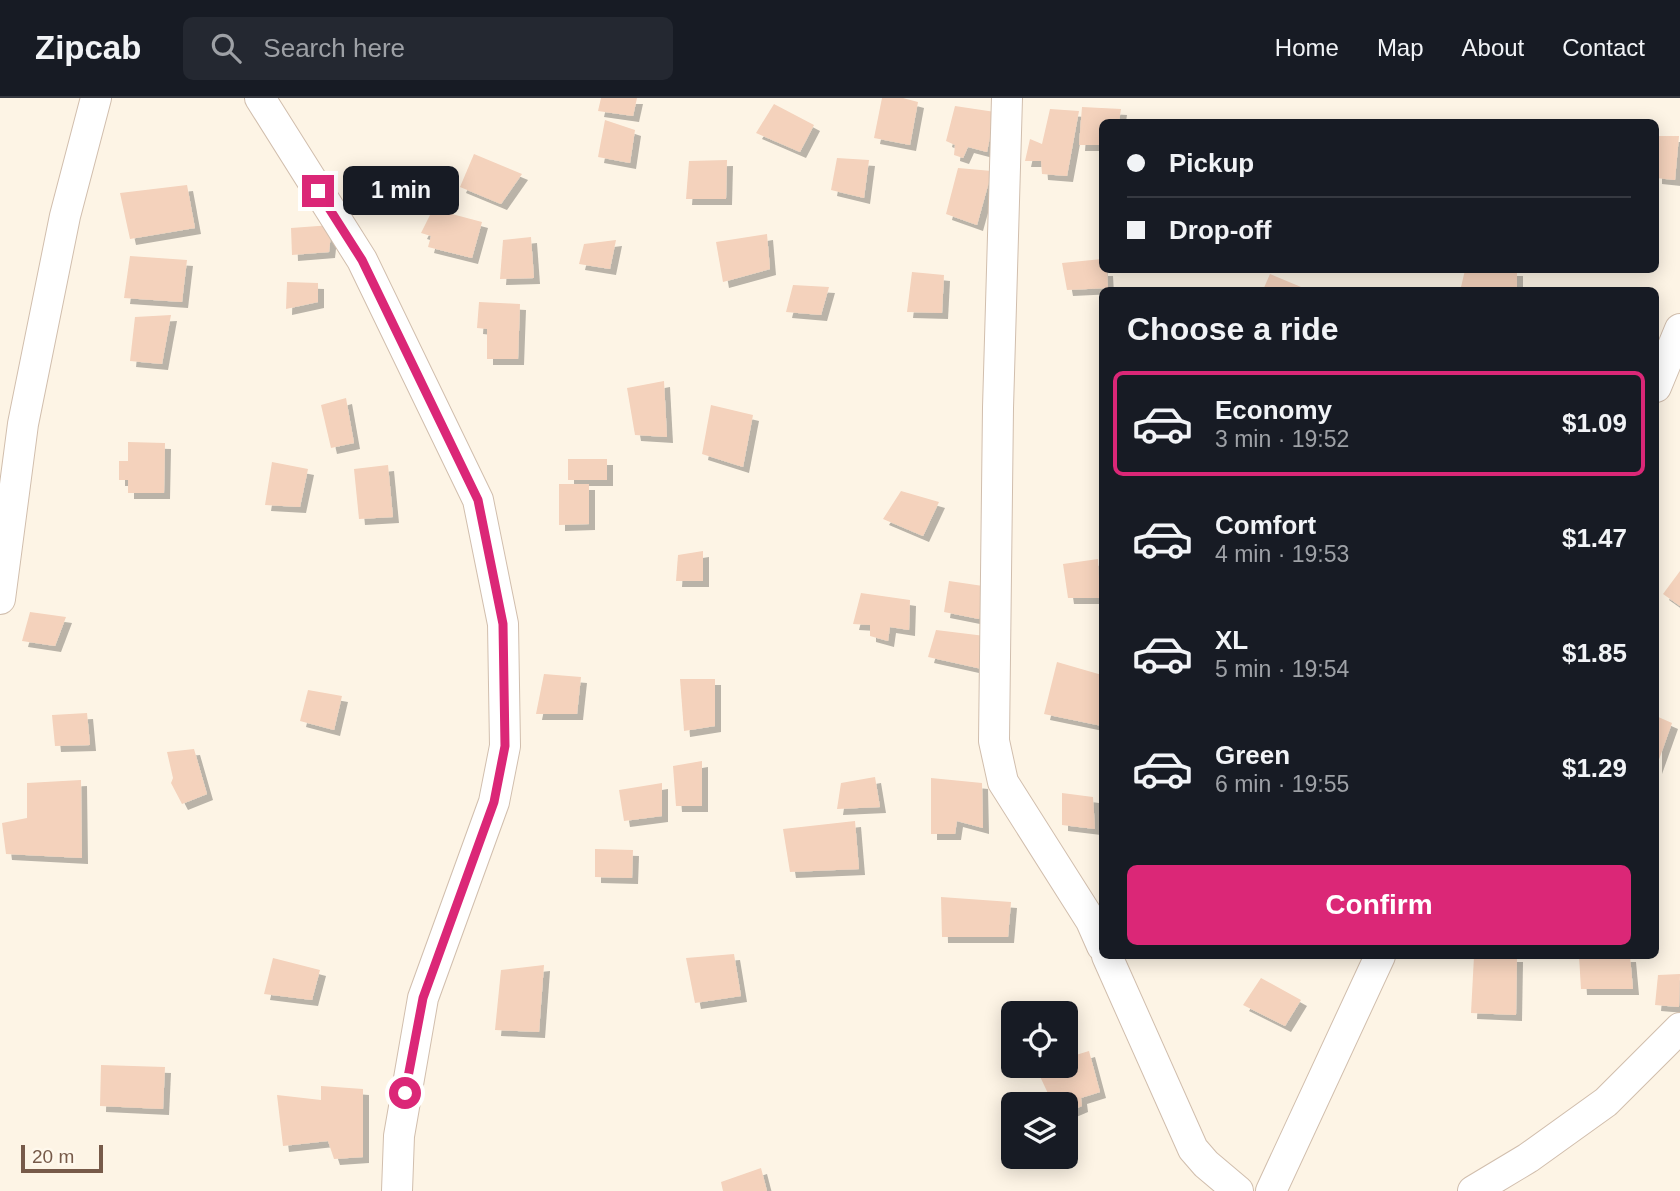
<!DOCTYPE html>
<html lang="en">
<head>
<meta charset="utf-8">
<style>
	:root { --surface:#171b24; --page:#242831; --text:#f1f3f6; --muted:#9ea1a6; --line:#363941; --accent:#db2777 }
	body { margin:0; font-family:Helvetica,sans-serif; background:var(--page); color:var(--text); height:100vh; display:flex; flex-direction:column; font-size:26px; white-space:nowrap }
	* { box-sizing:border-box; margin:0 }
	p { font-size:23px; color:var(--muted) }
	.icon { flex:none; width:38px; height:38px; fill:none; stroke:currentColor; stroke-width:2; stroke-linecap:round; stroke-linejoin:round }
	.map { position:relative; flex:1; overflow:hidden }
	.side { position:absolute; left:1099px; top:189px; width:560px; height:672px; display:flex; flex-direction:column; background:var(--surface); border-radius:10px; box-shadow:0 4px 18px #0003 }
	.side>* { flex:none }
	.top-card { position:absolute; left:1099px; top:21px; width:560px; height:154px; border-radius:10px; box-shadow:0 4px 18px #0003; display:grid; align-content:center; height:154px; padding:0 28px; background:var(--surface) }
	.fabs { position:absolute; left:1001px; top:903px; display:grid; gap:14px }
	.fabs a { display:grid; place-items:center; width:77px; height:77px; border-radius:10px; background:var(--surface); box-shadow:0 4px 18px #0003; font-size:35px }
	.scale { position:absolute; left:21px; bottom:18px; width:82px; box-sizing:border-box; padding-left:7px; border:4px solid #775a49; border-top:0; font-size:19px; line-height:24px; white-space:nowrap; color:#775a49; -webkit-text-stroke:5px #fff8ec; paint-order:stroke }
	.end { position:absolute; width:32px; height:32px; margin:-16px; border:9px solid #db2777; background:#fff; box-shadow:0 0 0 4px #fff }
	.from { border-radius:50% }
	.bubble { position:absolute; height:49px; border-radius:10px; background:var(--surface); box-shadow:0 4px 18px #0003; font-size:23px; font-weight:700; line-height:49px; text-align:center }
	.top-card b { display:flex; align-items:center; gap:24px; height:66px; font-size:26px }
	.top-card b+b { border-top:2px solid var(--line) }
	.top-card i { width:18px; height:18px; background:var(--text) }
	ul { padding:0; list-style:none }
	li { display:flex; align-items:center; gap:21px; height:105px; margin:0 14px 10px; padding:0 14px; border:4px solid transparent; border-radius:10px }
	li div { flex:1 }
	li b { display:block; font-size:26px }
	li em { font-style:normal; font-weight:700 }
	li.current { border-color:var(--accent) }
	li>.icon { width:63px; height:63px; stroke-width:1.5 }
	h2 { padding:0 28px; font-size:32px; line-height:84px }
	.primary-button { display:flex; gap:14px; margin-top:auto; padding:14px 28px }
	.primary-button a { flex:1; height:80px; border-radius:10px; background:var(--accent); color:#fff; font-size:28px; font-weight:700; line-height:80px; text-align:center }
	header { display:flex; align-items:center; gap:42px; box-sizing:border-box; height:98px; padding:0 35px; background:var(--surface); border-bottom:2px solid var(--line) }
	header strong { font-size:33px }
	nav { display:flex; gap:38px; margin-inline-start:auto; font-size:24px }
	.search { width:490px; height:63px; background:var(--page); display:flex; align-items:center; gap:18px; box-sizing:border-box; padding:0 24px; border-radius:10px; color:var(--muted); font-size:26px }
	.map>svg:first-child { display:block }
</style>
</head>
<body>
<header>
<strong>Zipcab</strong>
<div class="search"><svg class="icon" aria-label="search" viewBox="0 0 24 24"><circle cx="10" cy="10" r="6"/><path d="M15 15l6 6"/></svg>Search here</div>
<nav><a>Home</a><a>Map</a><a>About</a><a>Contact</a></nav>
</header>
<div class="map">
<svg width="1680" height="1093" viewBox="0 0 1680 1093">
	<defs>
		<filter id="shadow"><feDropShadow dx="6" dy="6" stdDeviation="0" flood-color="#0004"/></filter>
	</defs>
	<rect width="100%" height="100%" fill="#fdf4e5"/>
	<!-- building -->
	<g fill="#f4d2bc" filter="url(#shadow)">
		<polygon points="601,0 637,0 633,18 598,13"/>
		<polygon points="882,0 903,0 918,4 910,47 874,40"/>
		<polygon points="774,6 814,27 800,54 756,35"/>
		<polygon points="955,8 995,14 987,54 968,49 963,60 954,57 955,47 946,43"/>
		<polygon points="1082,9 1121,11 1119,24 1102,24 1102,47 1079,47"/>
		<polygon points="1050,11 1079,13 1067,78 1042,76 1041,63 1025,63 1030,41 1042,46"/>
		<polygon points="605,22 635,32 630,65 598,59"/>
		<polygon points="1656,38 1679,38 1675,82 1656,80"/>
		<polygon points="474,56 522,76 501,106 460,89"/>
		<polygon points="837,60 869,62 864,100 831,92"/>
		<polygon points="727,62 726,101 686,101 689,63"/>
		<polygon points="958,70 992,73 977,127 946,116"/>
		<polygon points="187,87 195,130 130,141 120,95"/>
		<polygon points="433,111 482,124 472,160 428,149 431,138 421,135"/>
		<polygon points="332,127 329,154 292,157 291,130"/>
		<polygon points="767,136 770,171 723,184 716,144"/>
		<polygon points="531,139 534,180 500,181 503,142"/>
		<polygon points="616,142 610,171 579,166 584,146"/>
		<polygon points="130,158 187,162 182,204 124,200"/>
		<polygon points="1102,161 1102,172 1107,172 1108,190 1067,192 1062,165"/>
		<polygon points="1465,172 1517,172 1517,192 1482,192 1482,189 1461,189"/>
		<polygon points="912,174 944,177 942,215 907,214"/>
		<polygon points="1270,176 1301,189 1299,192 1263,192"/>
		<polygon points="287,184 318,185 318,204 286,211"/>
		<polygon points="793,187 829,189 821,217 786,214"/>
		<polygon points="479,204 520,206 518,261 487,261 487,231 477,230"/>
		<polygon points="171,217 162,266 130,263 135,219"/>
		<polygon points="664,283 667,339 635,337 627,290"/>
		<polygon points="346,300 354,345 331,350 321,307"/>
		<polygon points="711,307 753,317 743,369 702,356"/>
		<polygon points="128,344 165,345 164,395 128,395 128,382 119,382 119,363 128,363"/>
		<rect x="568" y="361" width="39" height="21"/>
		<polygon points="272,364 308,371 300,409 265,407"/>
		<polygon points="388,367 393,419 359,421 354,371"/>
		<polygon points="559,386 589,386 589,426 559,427"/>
		<polygon points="901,393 939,404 923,438 883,421"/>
		<polygon points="703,453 703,483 676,483 678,457"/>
		<polygon points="1098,461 1100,500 1068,500 1063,466"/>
		<polygon points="1680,473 1680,508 1663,496"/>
		<polygon points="949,483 983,488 979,521 944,514"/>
		<polygon points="861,495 910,502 909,532 890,529 888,543 870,538 870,527 853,526"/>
		<polygon points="30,514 66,519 55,548 22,543"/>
		<polygon points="936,532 985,538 982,571 928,559"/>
		<polygon points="1057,564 1102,577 1102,628 1044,616"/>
		<polygon points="544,576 581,579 577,616 536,616"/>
		<polygon points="680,581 715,581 715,628 684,633"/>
		<polygon points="308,592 342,598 334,632 300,623"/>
		<polygon points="87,615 90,647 55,648 52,617"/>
		<polygon points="1656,618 1672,625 1656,670"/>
		<polygon points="194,651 207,696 182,706 171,685 173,680 167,654"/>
		<polygon points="702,663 702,708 676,708 673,668"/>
		<polygon points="875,679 880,709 837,711 841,685"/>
		<polygon points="931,680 982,685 983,730 957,723 955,736 931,736"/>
		<polygon points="81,682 82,760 6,756 2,725 27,720 27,685"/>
		<polygon points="662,685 662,718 624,723 619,692"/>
		<polygon points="1062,695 1093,699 1095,731 1062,727"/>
		<polygon points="855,723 859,771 790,774 783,731"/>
		<polygon points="595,751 633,752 632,780 595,779"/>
		<polygon points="941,799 1011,804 1008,839 942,839"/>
		<polygon points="734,856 741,898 695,905 686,860"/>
		<polygon points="1474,858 1517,858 1516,917 1471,915"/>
		<polygon points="1579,858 1630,858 1633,891 1581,891"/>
		<polygon points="273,860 320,872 312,902 264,896"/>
		<polygon points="544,867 539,934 495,932 501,872"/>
		<polygon points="1680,876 1679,909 1655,907 1658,877"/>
		<polygon points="1261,880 1301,902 1285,928 1243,907"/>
		<polygon points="1089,953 1100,994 1081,1000 1082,1008 1068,1014 1066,1006 1053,1006 1036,970 1066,968 1066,960"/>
		<polygon points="101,967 165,969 163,1011 100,1008"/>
		<polygon points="321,988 363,991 363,1059 334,1061 328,1043 283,1048 277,997 321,1002"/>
		<polygon points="761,1070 767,1093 723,1093 721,1084"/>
	</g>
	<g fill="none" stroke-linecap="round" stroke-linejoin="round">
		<!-- minor casing -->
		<g stroke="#d1bead" stroke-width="32">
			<g id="minor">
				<polyline points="260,0 362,162 478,402 503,526 505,648 494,704 423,900 399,1038 397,1093"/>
				<polyline points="1007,0 998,310 994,643 1003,684 1091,823 1102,848"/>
				<polyline points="1656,289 1680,231"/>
				<polyline points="0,501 23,326 65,118 96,0"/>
				<polyline points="1107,858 1193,1051 1206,1066 1238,1093"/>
				<polyline points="1271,1093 1380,858"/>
				<polyline points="1473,1093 1528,1060 1606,1004 1680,930"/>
			</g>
		</g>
		<!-- minor -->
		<use href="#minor" stroke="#fff" stroke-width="30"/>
	</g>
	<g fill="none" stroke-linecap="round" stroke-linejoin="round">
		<!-- route -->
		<polyline stroke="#db2777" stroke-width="9" points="318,93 362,162 478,402 503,526 505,648 494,704 423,900 405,995"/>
	</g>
</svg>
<div class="fabs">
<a><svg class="icon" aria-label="locate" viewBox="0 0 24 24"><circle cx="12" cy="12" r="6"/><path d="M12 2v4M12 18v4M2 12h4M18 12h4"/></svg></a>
<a><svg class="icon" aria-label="layers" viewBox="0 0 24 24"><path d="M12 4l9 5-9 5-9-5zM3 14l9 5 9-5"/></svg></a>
</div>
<div class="scale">20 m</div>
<i class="end from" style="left:405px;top:995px"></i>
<i class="end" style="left:318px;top:93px"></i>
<div class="bubble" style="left:343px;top:68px;width:116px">1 min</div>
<div class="top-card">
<b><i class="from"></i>Pickup</b>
<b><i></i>Drop-off</b>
</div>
<section class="side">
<h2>Choose a ride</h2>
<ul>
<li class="current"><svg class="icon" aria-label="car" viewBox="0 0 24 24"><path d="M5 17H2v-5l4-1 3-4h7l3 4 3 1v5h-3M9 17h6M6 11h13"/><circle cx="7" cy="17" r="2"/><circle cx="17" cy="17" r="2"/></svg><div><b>Economy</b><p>3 min · 19:52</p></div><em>$1.09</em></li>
<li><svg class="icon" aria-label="car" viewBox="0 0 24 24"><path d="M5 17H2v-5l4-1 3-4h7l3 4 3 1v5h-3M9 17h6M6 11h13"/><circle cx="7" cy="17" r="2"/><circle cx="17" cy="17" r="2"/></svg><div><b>Comfort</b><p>4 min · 19:53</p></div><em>$1.47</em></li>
<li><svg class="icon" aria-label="car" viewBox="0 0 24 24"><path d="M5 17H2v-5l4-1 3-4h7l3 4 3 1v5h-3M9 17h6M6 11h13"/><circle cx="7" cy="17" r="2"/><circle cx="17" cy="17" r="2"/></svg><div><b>XL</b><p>5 min · 19:54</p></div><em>$1.85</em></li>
<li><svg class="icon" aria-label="car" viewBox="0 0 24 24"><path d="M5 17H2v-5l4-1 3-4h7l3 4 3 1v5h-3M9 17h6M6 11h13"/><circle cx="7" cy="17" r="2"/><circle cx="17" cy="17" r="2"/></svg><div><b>Green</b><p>6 min · 19:55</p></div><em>$1.29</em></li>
</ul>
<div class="primary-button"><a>Confirm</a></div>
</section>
</div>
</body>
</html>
